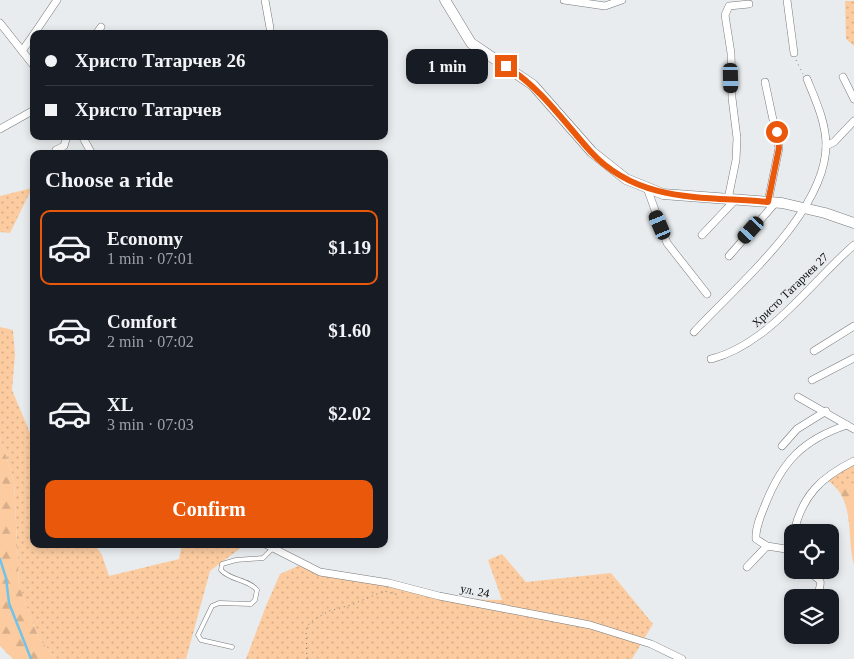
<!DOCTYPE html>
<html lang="en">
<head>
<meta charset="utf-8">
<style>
	:root { --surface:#171b24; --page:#242831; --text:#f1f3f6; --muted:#9ea1a6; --line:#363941; --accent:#ea580c }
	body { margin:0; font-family:"Times New Roman",serif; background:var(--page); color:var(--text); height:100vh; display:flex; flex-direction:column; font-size:19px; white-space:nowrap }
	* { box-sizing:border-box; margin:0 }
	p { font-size:16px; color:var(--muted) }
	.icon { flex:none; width:28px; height:28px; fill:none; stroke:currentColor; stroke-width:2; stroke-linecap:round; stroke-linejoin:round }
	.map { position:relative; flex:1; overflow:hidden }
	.panel { position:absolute; left:30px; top:150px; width:358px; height:398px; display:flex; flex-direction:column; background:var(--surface); border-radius:10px; box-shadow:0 2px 8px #0003 }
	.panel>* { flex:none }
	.guide { position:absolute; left:30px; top:30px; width:358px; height:110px; border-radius:10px; box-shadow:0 2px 8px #0003; display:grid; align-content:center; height:110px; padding:0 15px; background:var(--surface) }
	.buttons { position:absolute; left:784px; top:524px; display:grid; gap:10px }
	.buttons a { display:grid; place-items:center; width:55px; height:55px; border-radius:10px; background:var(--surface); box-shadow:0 2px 8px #0003; font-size:25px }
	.end { position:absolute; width:22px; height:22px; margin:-11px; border:6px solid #ea580c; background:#fff; box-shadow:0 0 0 2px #fff }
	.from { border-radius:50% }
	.bubble { position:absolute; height:35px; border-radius:10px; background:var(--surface); box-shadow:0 2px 8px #0003; font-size:16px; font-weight:700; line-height:35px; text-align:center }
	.car { position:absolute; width:15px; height:30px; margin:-15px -8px; border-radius:6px; box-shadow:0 0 4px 1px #0007; background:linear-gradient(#222 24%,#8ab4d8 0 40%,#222 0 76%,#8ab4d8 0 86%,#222 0) }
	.guide b { display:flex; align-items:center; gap:18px; height:48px; font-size:19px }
	.guide b+b { border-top:1px solid var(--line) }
	.guide i { width:12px; height:12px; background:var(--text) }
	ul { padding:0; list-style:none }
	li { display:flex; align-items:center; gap:15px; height:75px; margin:0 10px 8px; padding:0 5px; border:2px solid transparent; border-radius:10px }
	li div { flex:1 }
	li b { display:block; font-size:19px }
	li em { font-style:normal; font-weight:700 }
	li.current { border-color:var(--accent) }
	li>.icon { width:45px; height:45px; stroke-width:1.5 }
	h2 { padding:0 15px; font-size:22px; line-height:60px }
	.button { display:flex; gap:10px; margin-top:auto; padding:10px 15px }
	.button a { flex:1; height:58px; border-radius:10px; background:var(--accent); color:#fff; font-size:20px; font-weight:700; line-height:58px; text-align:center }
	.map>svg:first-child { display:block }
</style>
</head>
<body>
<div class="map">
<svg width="854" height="659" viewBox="0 0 854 659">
	<defs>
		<pattern id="grass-dots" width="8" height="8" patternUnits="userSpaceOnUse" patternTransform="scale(1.25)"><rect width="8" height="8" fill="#fccca0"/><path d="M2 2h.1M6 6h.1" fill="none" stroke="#d7ae89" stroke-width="1.8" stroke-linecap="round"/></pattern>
		<pattern id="forest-firs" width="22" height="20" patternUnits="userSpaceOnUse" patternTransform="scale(1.25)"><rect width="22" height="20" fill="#fccca0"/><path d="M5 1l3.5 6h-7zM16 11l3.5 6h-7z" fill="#d7ae89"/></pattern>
	</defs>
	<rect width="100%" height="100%" fill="#e8ecee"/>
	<!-- grass -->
	<g fill="url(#grass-dots)">
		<polygon points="845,1 854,1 854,46 846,39"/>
		<polygon points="32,188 10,233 0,232 0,196"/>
		<polygon points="0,327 13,330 15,355 12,390 34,442 34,544 94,544 102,555 109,576 179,559 182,544 242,544 242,547 210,571 186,659 57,659 39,639 19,586 14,481 0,437"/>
		<polygon points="854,461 854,483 836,488 825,477"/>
		<polygon points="502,554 526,582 611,573 653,624 632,659 246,659 266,606 280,574 305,563 327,574 458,599 502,600 488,560"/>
	</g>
	<!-- forest -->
	<g fill="url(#forest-firs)">
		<polygon points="0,437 14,481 19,586 39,639 57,659 13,659 0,646"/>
		<path d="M850 483H854V565C847 541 854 507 836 488Z"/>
	</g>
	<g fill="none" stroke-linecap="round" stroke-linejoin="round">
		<!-- stream -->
		<polyline stroke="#72c3e9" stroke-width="2.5" points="0,559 6,578 9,603 31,659"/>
		<!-- lane casing -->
		<g stroke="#76797b" stroke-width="5">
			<path id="lane" d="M232 647 201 640 198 635 212 606 219 603 251 604 255 600 257 590C248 579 231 581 221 570L222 564 236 560 263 558 273 548"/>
		</g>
		<!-- street casing -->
		<g stroke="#76797b" stroke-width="8">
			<g id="street">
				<polyline points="265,0 270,28"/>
				<polyline points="564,0 605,6 622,0"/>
				<polyline points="787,0 794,53"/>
				<polyline points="0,23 34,66"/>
				<polyline points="34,34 57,0"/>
				<polyline points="96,34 101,27"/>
				<polyline points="22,51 34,34"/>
				<polyline points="843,77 854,99"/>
				<polyline points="765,82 779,148 768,202"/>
				<polyline points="0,129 34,110"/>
				<polyline points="82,136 92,154"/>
				<polyline points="826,146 834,142 854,121"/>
				<polyline points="56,150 64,146 67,136"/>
				<polyline points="647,188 667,243 707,294"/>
				<polyline points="728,199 736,160 737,138 732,98 731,53 725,15 729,6 749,4"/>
				<polyline points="702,235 736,199"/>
				<polyline points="729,256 776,202"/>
				<path d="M694 332C736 286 826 212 826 145 826 122 815 99 807 79"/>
				<polyline points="814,351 854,326"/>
				<path d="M711 359C768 345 811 282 854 245"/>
				<polyline points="812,380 854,358"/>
				<polyline points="798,397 854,429"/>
				<polyline points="782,446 797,429 826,411"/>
				<path d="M794 532C802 496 821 477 854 461"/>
				<polyline points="792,539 792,551"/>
				<polyline points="265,544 320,572 389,583 439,596 590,625 651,644 682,659"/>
				<path d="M792 550 767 546 756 539C755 528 761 515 765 505 782 462 802 440 847 425"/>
				<polyline points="747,567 767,546"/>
				<path d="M808 570C824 586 821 575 818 598"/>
			</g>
		</g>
		<!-- secondary casing -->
		<g stroke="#76797b" stroke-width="11">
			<polyline id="secondary" points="445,0 471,43 533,85 592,152 626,179 663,194 782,203 825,213 854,223"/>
		</g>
		<!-- path -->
		<g stroke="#797b7d" stroke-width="1" stroke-dasharray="1 4" stroke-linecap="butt">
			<polyline points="796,60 803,74"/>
			<polyline points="307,659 306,630 309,624 315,619 329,611 351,605 384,591 399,595"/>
		</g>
		<!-- lane -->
		<use href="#lane" stroke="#fff" stroke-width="4"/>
		<!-- street -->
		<use href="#street" stroke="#fff" stroke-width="7"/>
		<!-- secondary -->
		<use href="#secondary" stroke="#fff" stroke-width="10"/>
	</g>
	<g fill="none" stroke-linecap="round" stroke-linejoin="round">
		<!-- route -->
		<path stroke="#ea580c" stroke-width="6" d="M506 66C542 89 563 121 591 152 639 204 705 196 768 202L779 148 777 132"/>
	</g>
	<g text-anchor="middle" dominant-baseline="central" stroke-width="4" stroke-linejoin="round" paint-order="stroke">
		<!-- street labels -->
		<g font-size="12" fill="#0b0c0d" stroke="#e8ecee">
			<text transform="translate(790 290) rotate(-44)">Христо Татарчев 27</text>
			<text transform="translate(475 591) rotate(11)">ул. 24</text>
		</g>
	</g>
</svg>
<div class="buttons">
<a><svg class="icon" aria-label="locate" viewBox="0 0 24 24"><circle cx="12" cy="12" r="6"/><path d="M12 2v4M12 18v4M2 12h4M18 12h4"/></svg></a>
<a><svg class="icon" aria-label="layers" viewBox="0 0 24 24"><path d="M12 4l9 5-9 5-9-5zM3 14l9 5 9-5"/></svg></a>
</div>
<i class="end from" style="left:777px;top:132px"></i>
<i class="end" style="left:506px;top:66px"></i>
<div class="bubble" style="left:406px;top:49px;width:82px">1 min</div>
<i class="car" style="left:731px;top:78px;rotate:179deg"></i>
<i class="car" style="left:660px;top:225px;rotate:337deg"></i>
<i class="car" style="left:751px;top:230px;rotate:222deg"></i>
<div class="guide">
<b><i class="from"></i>Христо Татарчев 26</b>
<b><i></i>Христо Татарчев</b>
</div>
<section class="panel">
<h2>Choose a ride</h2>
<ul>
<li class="current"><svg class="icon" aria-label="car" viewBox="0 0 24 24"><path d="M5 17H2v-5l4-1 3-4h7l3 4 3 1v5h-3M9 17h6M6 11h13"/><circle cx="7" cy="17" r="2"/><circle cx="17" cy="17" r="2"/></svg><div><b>Economy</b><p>1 min · 07:01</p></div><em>$1.19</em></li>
<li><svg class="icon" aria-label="car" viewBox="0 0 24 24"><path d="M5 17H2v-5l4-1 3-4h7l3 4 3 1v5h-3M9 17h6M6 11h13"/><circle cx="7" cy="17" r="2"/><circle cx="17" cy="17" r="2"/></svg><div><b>Comfort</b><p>2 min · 07:02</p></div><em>$1.60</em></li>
<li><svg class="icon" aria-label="car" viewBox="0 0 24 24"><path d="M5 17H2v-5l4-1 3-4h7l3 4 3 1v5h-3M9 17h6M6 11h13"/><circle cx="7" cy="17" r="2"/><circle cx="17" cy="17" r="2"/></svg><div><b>XL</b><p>3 min · 07:03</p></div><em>$2.02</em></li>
</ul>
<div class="button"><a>Confirm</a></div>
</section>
</div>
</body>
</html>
